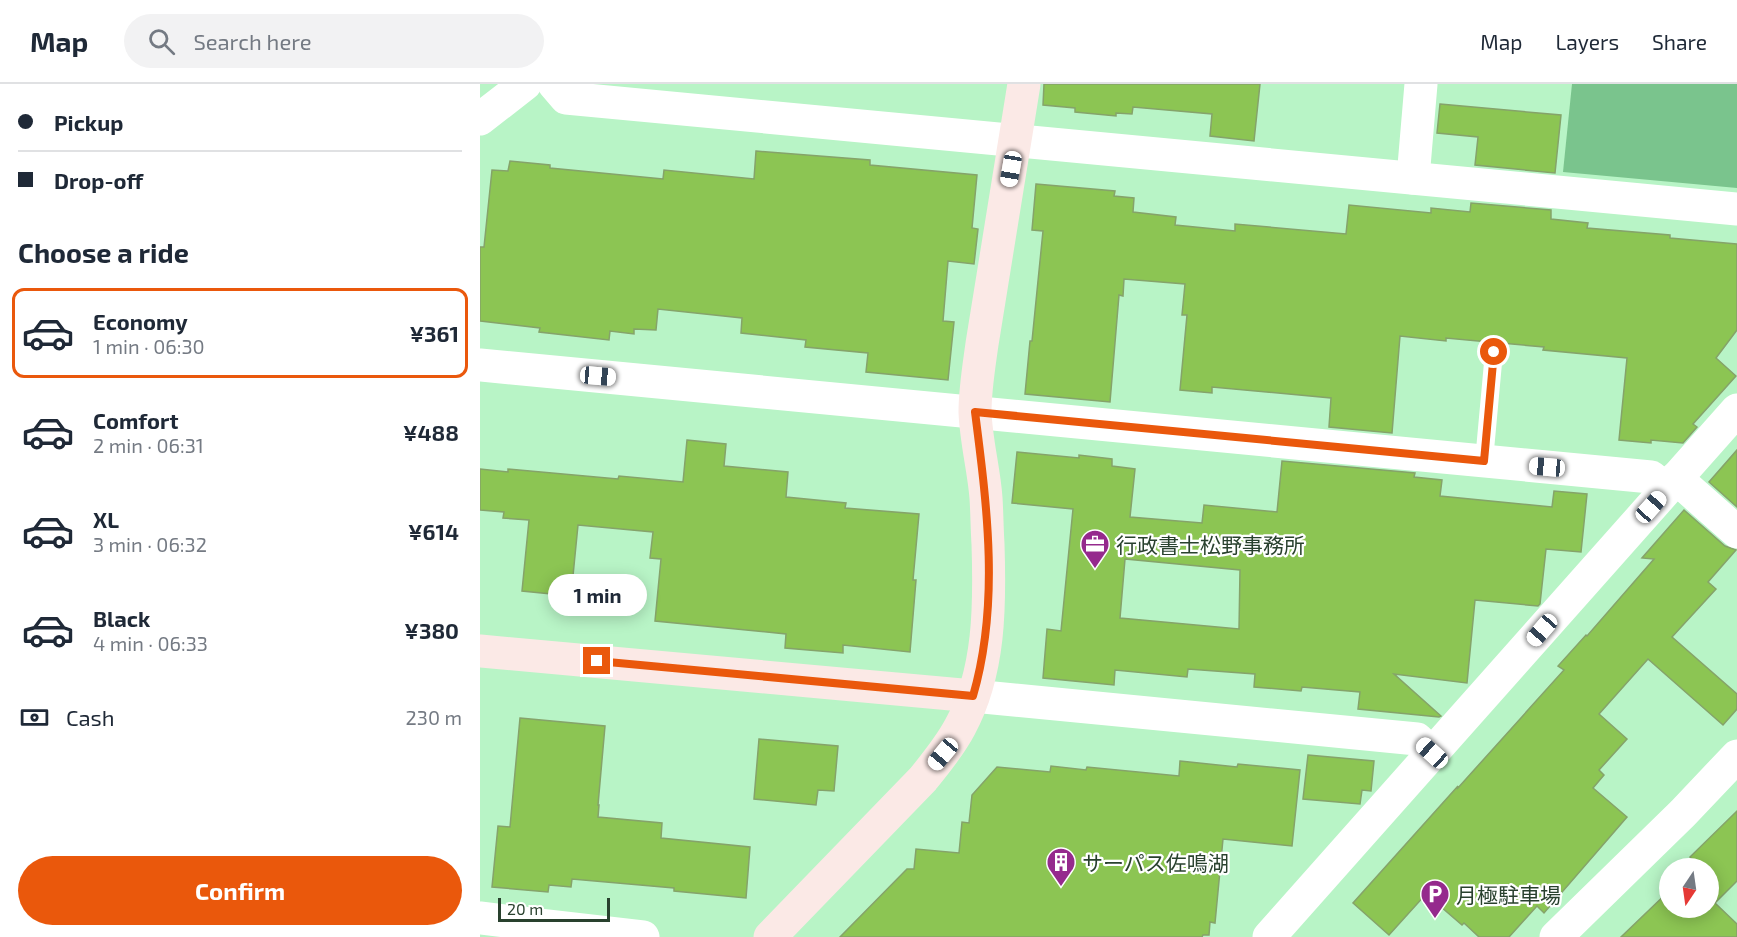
<!DOCTYPE html>
<html lang="en">
<head>
<meta charset="utf-8">
<style>
	:root { --surface:#fff; --page:#f2f2f3; --text:#1f2937; --muted:#747a83; --line:#e0e1e3; --accent:#ea580c }
	body { margin:0; font-family:"Exo 2","Noto Sans JP",sans-serif; background:var(--page); color:var(--text); height:100vh; display:flex; flex-direction:column; font-size:22px; white-space:nowrap }
	* { box-sizing:border-box; margin:0 }
	p { font-size:20px; color:var(--muted) }
	.icon { flex:none; width:33px; height:33px; fill:none; stroke:currentColor; stroke-width:2; stroke-linecap:round; stroke-linejoin:round }
	.map { position:relative; flex:1; overflow:hidden }
	.drawer { display:flex; flex-direction:column; background:var(--surface); width:480px }
	.drawer>* { flex:none }
	.guide { display:grid; align-content:center; height:132px; padding:0 18px; background:var(--surface) }
	.needle { width:39px; rotate:193deg }
	.controls { position:absolute; left:1179px; top:774px; display:grid; gap:12px }
	.controls a { display:grid; place-items:center; width:60px; height:60px; border-radius:50%; background:var(--surface); box-shadow:0 3px 15px #0003; font-size:30px }
	.scale { position:absolute; left:18px; bottom:15px; width:112px; box-sizing:border-box; padding-left:6px; border:3px solid #29412e; border-top:0; font-size:16px; line-height:21px; white-space:nowrap; color:#29412e; -webkit-text-stroke:4px #fff; paint-order:stroke }
	.end { position:absolute; width:27px; height:27px; margin:-14px; border:8px solid #ea580c; background:#fff; box-shadow:0 0 0 3px #fff }
	.from { border-radius:50% }
	.bubble { position:absolute; height:42px; border-radius:21px; background:var(--surface); box-shadow:0 3px 15px #0003; font-size:20px; font-weight:700; line-height:42px; text-align:center }
	.car { position:absolute; width:18px; height:36px; margin:-18px -9px; border-radius:8px; box-shadow:0 0 4px 2px #0007; background:linear-gradient(#fff 24%,#345 0 40%,#fff 0 76%,#345 0 86%,#fff 0) }
	.guide b { display:flex; align-items:center; gap:21px; height:57px; font-size:22px }
	.guide b+b { border-top:2px solid var(--line) }
	.guide i { width:15px; height:15px; background:var(--text) }
	ul { padding:0; list-style:none }
	li { display:flex; align-items:center; gap:18px; height:90px; margin:0 12px 9px; padding:0 6px; border:3px solid transparent; border-radius:12px }
	li div { flex:1 }
	li b { display:block; font-size:22px }
	li em { font-style:normal; font-weight:700 }
	li.current { border-color:var(--accent) }
	li>.icon { width:54px; height:54px; stroke-width:1.5 }
	h2 { padding:0 18px; font-size:27px; line-height:72px }
	.pay { display:flex; align-items:center; gap:15px; height:66px; padding:0 18px; font-size:22px }
	.pay p { margin-inline-start:auto }
	.cta { display:flex; gap:12px; margin-top:auto; padding:12px 18px }
	.cta a { flex:1; height:69px; border-radius:36px; background:var(--accent); color:#fff; font-size:24px; font-weight:700; line-height:69px; text-align:center }
	header { display:flex; align-items:center; gap:36px; box-sizing:border-box; height:84px; padding:0 30px; background:var(--surface); border-bottom:2px solid var(--line) }
	header strong { font-size:28px }
	nav { display:flex; gap:33px; margin-inline-start:auto; font-size:21px }
	.search { width:420px; height:54px; background:var(--page); display:flex; align-items:center; gap:15px; box-sizing:border-box; padding:0 21px; border-radius:33px; color:var(--muted); font-size:22px }
	main { display:flex; flex:1; min-height:0 }
	.map>svg:first-child { display:block }
</style>
</head>
<body>
<header>
<strong>Map</strong>
<div class="search"><svg class="icon" aria-label="search" viewBox="0 0 24 24"><circle cx="10" cy="10" r="6"/><path d="M15 15l6 6"/></svg>Search here</div>
<nav><a>Map</a><a>Layers</a><a>Share</a></nav>
</header>
<main>
<section class="drawer">
<div class="guide">
<b><i class="from"></i>Pickup</b>
<b><i></i>Drop-off</b>
</div>
<h2>Choose a ride</h2>
<ul>
<li class="current"><svg class="icon" aria-label="car" viewBox="0 0 24 24"><path d="M5 17H2v-5l4-1 3-4h7l3 4 3 1v5h-3M9 17h6M6 11h13"/><circle cx="7" cy="17" r="2"/><circle cx="17" cy="17" r="2"/></svg><div><b>Economy</b><p>1 min · 06:30</p></div><em>¥361</em></li>
<li><svg class="icon" aria-label="car" viewBox="0 0 24 24"><path d="M5 17H2v-5l4-1 3-4h7l3 4 3 1v5h-3M9 17h6M6 11h13"/><circle cx="7" cy="17" r="2"/><circle cx="17" cy="17" r="2"/></svg><div><b>Comfort</b><p>2 min · 06:31</p></div><em>¥488</em></li>
<li><svg class="icon" aria-label="car" viewBox="0 0 24 24"><path d="M5 17H2v-5l4-1 3-4h7l3 4 3 1v5h-3M9 17h6M6 11h13"/><circle cx="7" cy="17" r="2"/><circle cx="17" cy="17" r="2"/></svg><div><b>XL</b><p>3 min · 06:32</p></div><em>¥614</em></li>
<li><svg class="icon" aria-label="car" viewBox="0 0 24 24"><path d="M5 17H2v-5l4-1 3-4h7l3 4 3 1v5h-3M9 17h6M6 11h13"/><circle cx="7" cy="17" r="2"/><circle cx="17" cy="17" r="2"/></svg><div><b>Black</b><p>4 min · 06:33</p></div><em>¥380</em></li>
</ul>
<div class="pay"><svg class="icon" aria-label="cash" viewBox="0 0 24 24"><path d="M3 7h18v10H3z"/><circle cx="12" cy="12" r="2"/></svg>Cash<p>230 m</p></div>
<div class="cta"><a>Confirm</a></div>
</section>
<div class="map">
<svg width="1257" height="853" viewBox="0 0 1257 853">
	<rect width="100%" height="100%" fill="#b8f4c6"/>
	<!-- green -->
	<polygon fill="#7ac48d" points="1092,0 1257,0 1257,104 1083,88"/>
	<!-- building -->
	<g fill="#8cc553" stroke="#85a36a" stroke-width="1.5" fill-rule="evenodd">
		<polygon points="564,0 780,0 774,57 730,52 732,30 653,23 652,30 636,29 636,32 595,28 595,24 563,21"/>
		<polygon points="960,20 1081,31 1075,89 995,81 998,53 957,49"/>
		<polygon points="276,67 390,76 390,81 497,91 492,144 498,145 494,180 468,177 463,237 474,238 468,296 386,288 388,269 325,263 326,256 261,249 262,234 178,225 176,246 154,245 154,250 130,247 129,256 59,248 60,244 0,237 0,163 4,163 12,86 28,87 30,77 70,81 70,84 183,95 184,86 274,95"/>
		<polygon points="556,100 635,107 634,112 654,114 653,128 696,133 695,141 755,147 755,140 866,150 869,121 951,129 951,124 990,128 991,119 1071,126 1071,135 1108,139 1107,144 1190,151 1190,154 1257,160 1257,246 1236,274 1256,292 1213,340 1217,343 1203,359 1171,356 1171,359 1139,356 1147,274 1063,266 1064,263 1021,259 1016,257 1009,258 966,254 966,257 920,252 912,349 849,343 851,314 732,303 732,309 700,306 707,231 702,231 705,200 644,195 643,212 639,211 630,318 545,310 550,257 552,257 563,147 552,146"/>
		<polygon points="207,356 246,360 244,382 308,388 306,413 366,419 365,424 439,430 433,496 436,496 430,568 363,561 363,569 305,564 306,550 175,537 181,475 170,474 173,448 98,441 91,512 42,507 49,436 23,434 24,428 0,426 0,385 28,388 28,385 138,395 139,392 203,398"/>
		<polygon points="1257,366 1257,423 1229,398"/>
		<path d="M537 368 599 374V371L632 375V382L655 385 650 433 722 439 724 421 797 428 802 377 935 389 934 393 962 396 960 412 1072 423 1074 407 1107 410 1101 468 1066 465 1060 520 1058 522 995 516 987 599 914 590 961 632 959 633 878 625 880 608 822 603 821 607 774 603 775 590 708 585 707 593 635 586 634 601 563 594 567 545 581 547 593 425 532 419ZM645 475 760 486 759 545 640 534Z"/>
		<polygon points="1204,426 1245,462 1256,466 1228,498 1236,505 1192,553 1257,610 1257,625 1243,641 1168,575 1119,630 1147,655 1119,686 1124,691 1113,704 1147,733 1064,829 1057,822 1029,853 999,853 984,839 982,841 946,810 909,851 873,819 978,702 977,705 1084,586 1078,582 1106,551 1107,552 1174,475 1162,474"/>
		<polygon points="40,634 125,642 118,721 119,721 118,733 182,739 181,754 270,763 266,814 194,807 194,804 92,795 91,803 69,801 68,808 12,803 18,742 30,743"/>
		<polygon points="279,655 358,662 354,707 338,706 336,721 274,715"/>
		<polygon points="828,671 894,677 891,707 882,706 880,720 823,715"/>
		<polygon points="700,677 757,683 758,680 820,686 812,762 743,755 735,839 730,838 729,851 723,851 722,853 360,853 427,785 434,785 436,765 479,769 482,738 489,739 492,711 517,683 570,688 571,682 606,686 607,683 699,692"/>
		<polygon points="1257,727 1257,797 1235,819 1257,840 1257,853 1141,853 1190,806 1190,824 1228,824 1228,784 1211,784 1216,780 1210,773"/>
	</g>
	<g fill="none" stroke-linecap="round" stroke-linejoin="round">
		<!-- lane -->
		<polyline stroke="#fff" stroke-width="18" points="1004,377 1014,268"/>
		<!-- street -->
		<g stroke="#fff" stroke-width="33">
			<polyline points="74,0 86,14 1257,125"/>
			<polyline points="0,35 45,0"/>
			<polyline points="933,94 941,0"/>
			<polyline points="0,281 1171,393 1186,405"/>
			<polyline points="1196,394 1257,448"/>
			<polyline points="493,612 937,655 952,669"/>
			<polyline points="0,834 163,853"/>
			<polyline points="789,853 1257,326"/>
			<polyline points="1076,853 1203,729 1257,672"/>
		</g>
		<!-- secondary -->
		<g stroke="#fbe9e6" stroke-width="33">
			<polyline points="0,567 493,612"/>
			<path d="M290 853 443 695C456 679 470 662 480 643 510 588 510 521 508 460 507 445 507 429 506 414 504 386 496 357 495 328 495 305 499 282 502 260L544 0"/>
		</g>
	</g>
	<g fill="none" stroke-linecap="round" stroke-linejoin="round">
		<!-- route -->
		<path stroke="#ea580c" stroke-width="8" d="M117 577 493 612C520 519 507 422 495 328L1004 377 1014 268"/>
	</g>
	<!-- icons -->
	<defs>
		<g id="office-pin" transform="scale(1.5)"><path d="M0 17L-7.5 6A9.5 9.5 0 1 1 7.5 6Z" fill="#952a8d" stroke="#fff"/><path d="M-6-3h4V-5.5h4V-3h4V5H-6ZM-1-4.5V-3h2v-1.5ZM-6 0V1H6V0Z" fill="#fff"/></g>
		<g id="building-pin" transform="scale(1.5)"><path d="M0 17L-7.5 6A9.5 9.5 0 1 1 7.5 6Z" fill="#952a8d" stroke="#fff"/><path d="M-4-6H4V6H1V3H-1V6H-4ZM-2.5-4.3h1.7v1.8h-1.7ZM.8-4.3h1.7v1.8H.8ZM-2.5-1h1.7V.8h-1.7ZM.8-1h1.7V.8H.8Z" fill="#fff"/></g>
		<g id="parking-pin" transform="scale(1.5)"><path d="M0 17L-7.5 6A9.5 9.5 0 1 1 7.5 6Z" fill="#952a8d" stroke="#fff"/><path d="M-3.5-5.5H1a3.5 3.5 0 0 1 0 7H-1V5.5H-3.5ZM-1-3.4V-.6H.8a1.4 1.4 0 0 0 0-2.8Z" fill="#fff"/></g>
	</defs>
	<g fill-rule="evenodd">
		<use href="#office-pin" x="615" y="460"/>
		<use href="#building-pin" x="581" y="778"/>
		<use href="#parking-pin" x="955" y="810"/>
	</g>
	<g text-anchor="middle" dominant-baseline="central" stroke-width="4.5" stroke-linejoin="round" paint-order="stroke">
		<!-- poi labels -->
		<g font-size="21" fill="#29412e" stroke="#fff" text-anchor="start">
			<text x="636" y="460">行政書士松野事務所</text>
			<text x="602" y="778">サーパス佐鳴湖</text>
			<text x="976" y="810">月極駐車場</text>
		</g>
	</g>
</svg>
<div class="controls">
<a><svg class="needle" viewBox="-14 -14 28 28"><path d="M0-13l5 13h-10z" fill="#e53935"/><path d="M0 13l5-13h-10z" fill="#747a83"/></svg></a>
</div>
<div class="scale">20 m</div>
<i class="end from" style="left:1014px;top:268px"></i>
<i class="end" style="left:117px;top:577px"></i>
<div class="bubble" style="left:68px;top:490px;width:99px">1 min</div>
<i class="car" style="left:531px;top:85px;rotate:190deg"></i>
<i class="car" style="left:118px;top:292px;rotate:95deg"></i>
<i class="car" style="left:1067px;top:383px;rotate:275deg"></i>
<i class="car" style="left:1171px;top:423px;rotate:42deg"></i>
<i class="car" style="left:1062px;top:546px;rotate:221deg"></i>
<i class="car" style="left:952px;top:669px;rotate:312deg"></i>
<i class="car" style="left:463px;top:670px;rotate:220deg"></i>
</div>
</main>
</body>
</html>
